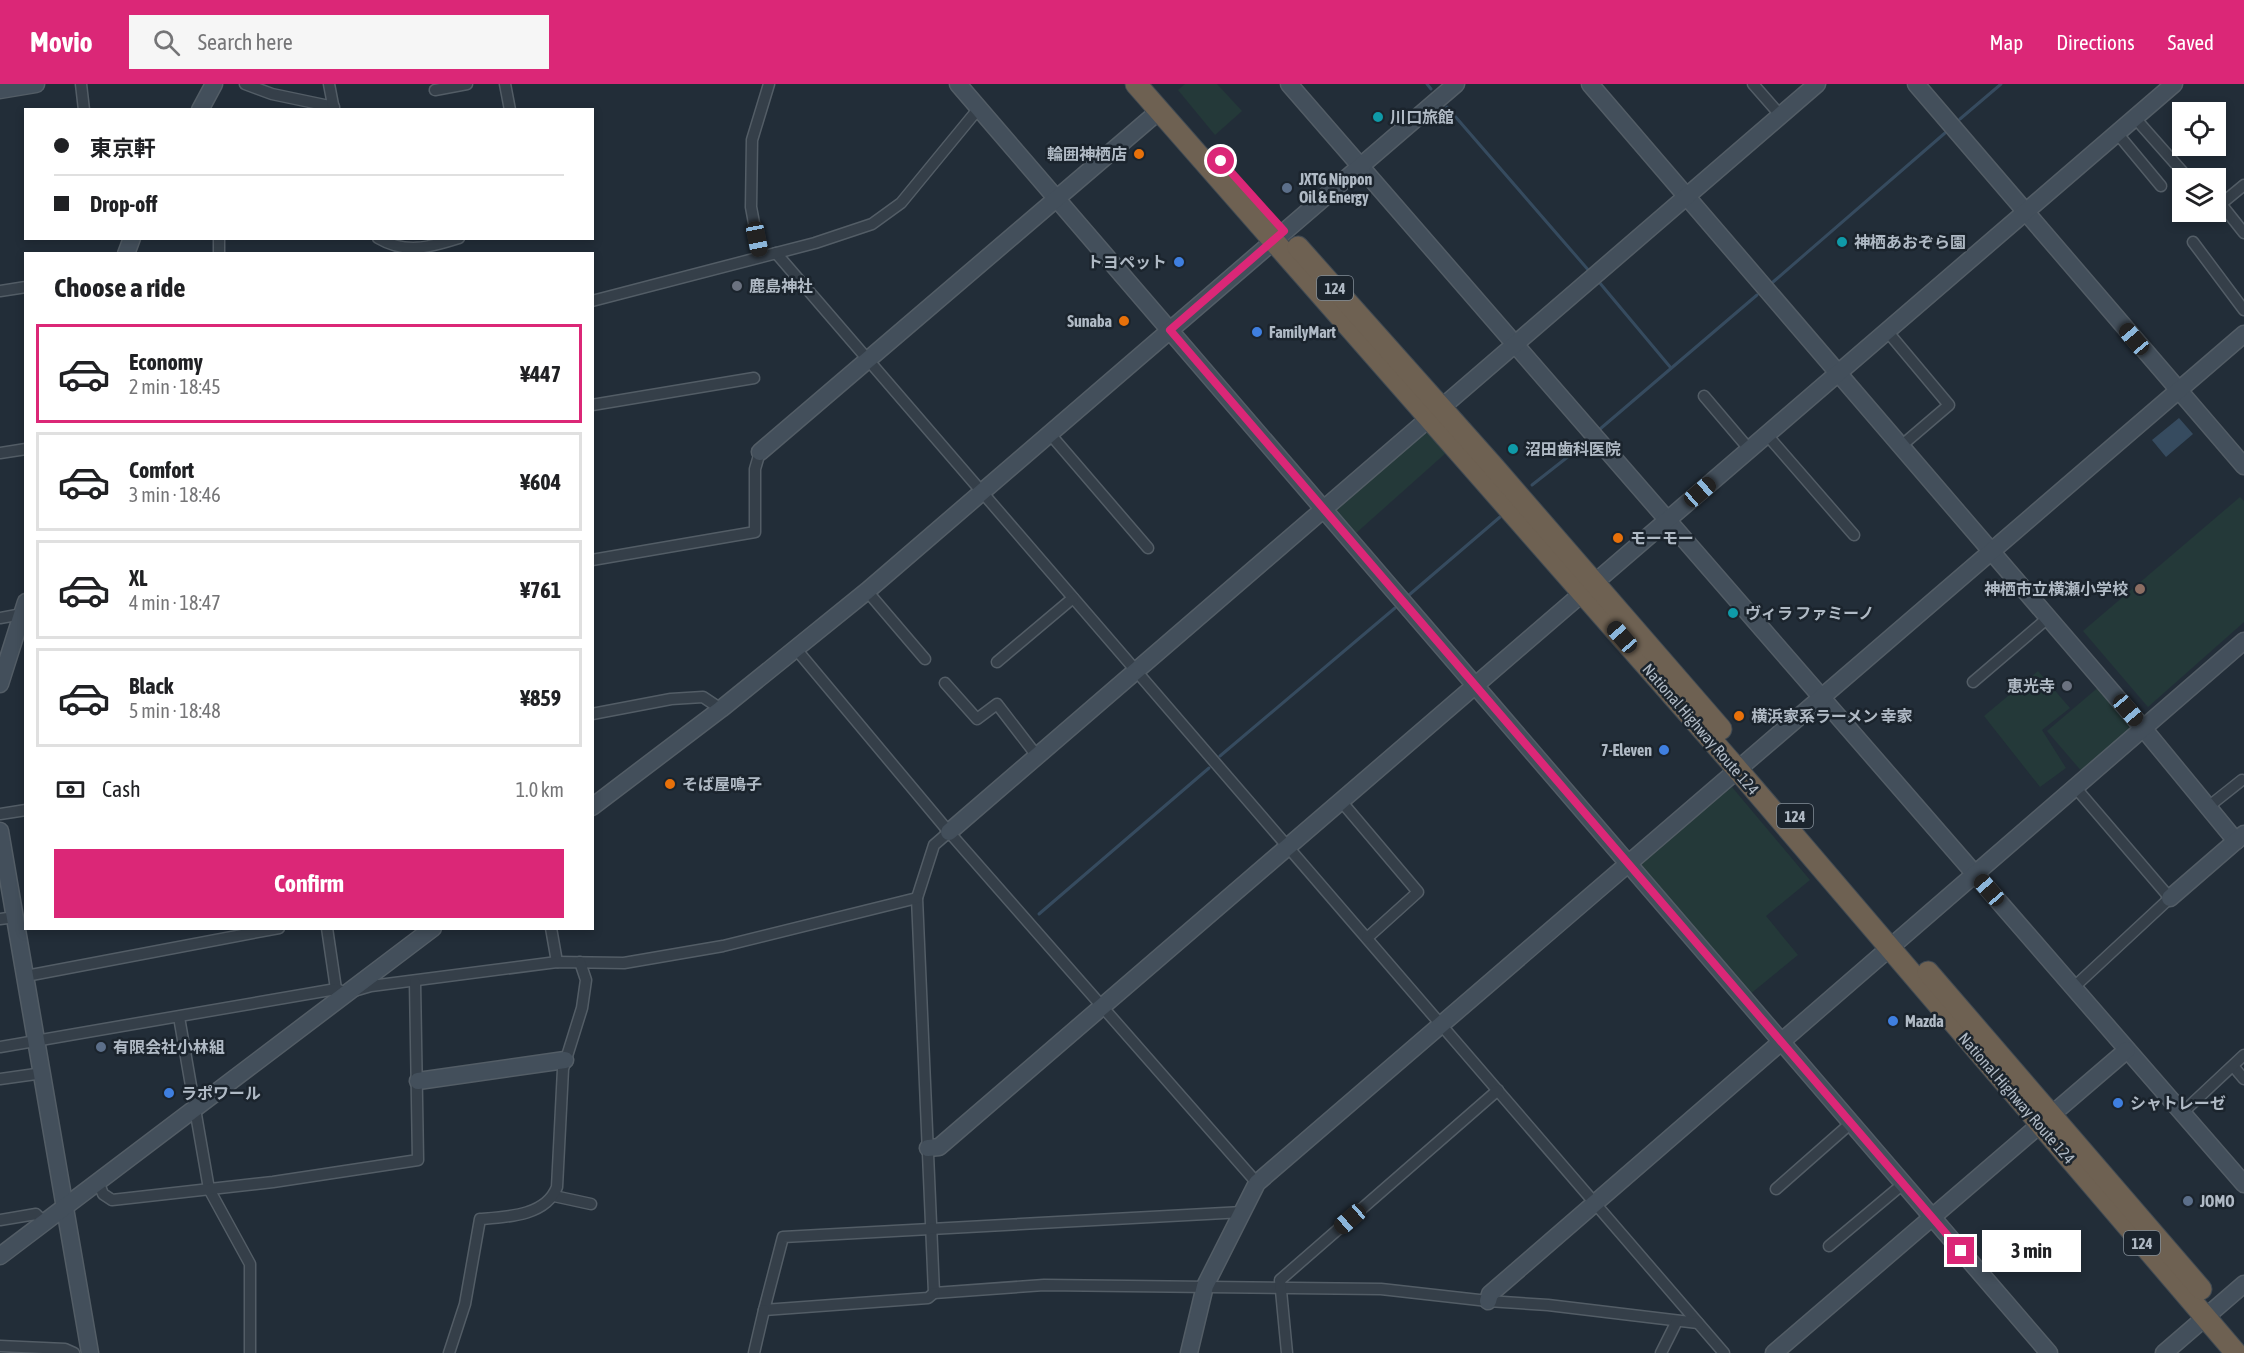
<!DOCTYPE html>
<html lang="en">
<head>
<meta charset="utf-8">
<style>
	:root { --surface:#fff; --page:#f6f6f6; --text:#202124; --muted:#757577; --line:#e0e0e0; --accent:#db2777 }
	body { margin:0; font-family:"Asap Condensed","Noto Sans JP",sans-serif; background:var(--page); color:var(--text); height:100vh; display:flex; flex-direction:column; font-size:22px; white-space:nowrap }
	* { box-sizing:border-box; margin:0 }
	p { font-size:20px; color:var(--muted) }
	.icon { flex:none; width:33px; height:33px; fill:none; stroke:currentColor; stroke-width:2; stroke-linecap:round; stroke-linejoin:round }
	.map { position:relative; flex:1; overflow:hidden }
	.sheet { position:absolute; left:24px; top:168px; width:570px; height:678px; display:flex; flex-direction:column; background:var(--surface); border-radius:0px; box-shadow:0 3px 9px #0003 }
	.sheet>* { flex:none }
	.top-card { position:absolute; left:24px; top:24px; width:570px; height:132px; border-radius:0px; box-shadow:0 3px 9px #0003; display:grid; align-content:center; height:132px; padding:0 30px; background:var(--surface) }
	.fabs { position:absolute; left:2172px; top:18px; display:grid; gap:12px }
	.fabs a { display:grid; place-items:center; width:54px; height:54px; border-radius:0px; background:var(--surface); box-shadow:0 3px 9px #0003; font-size:30px }
	.end { position:absolute; width:27px; height:27px; margin:-14px; border:8px solid #db2777; background:#fff; box-shadow:0 0 0 3px #fff }
	.from { border-radius:50% }
	.bubble { position:absolute; height:42px; border-radius:0px; background:var(--surface); box-shadow:0 3px 9px #0003; font-size:20px; font-weight:700; line-height:42px; text-align:center }
	.car { position:absolute; width:18px; height:36px; margin:-18px -9px; border-radius:8px; box-shadow:0 0 4px 2px #0007; background:linear-gradient(#222 24%,#8ab4d8 0 40%,#222 0 76%,#8ab4d8 0 86%,#222 0) }
	.top-card b { display:flex; align-items:center; gap:21px; height:57px; font-size:22px }
	.top-card b+b { border-top:2px solid var(--line) }
	.top-card i { width:15px; height:15px; background:var(--text) }
	ul { padding:0; list-style:none }
	li { display:flex; align-items:center; gap:18px; height:99px; margin:0 12px 9px; padding:0 18px; border:3px solid var(--line); border-radius:0px }
	li div { flex:1 }
	li b { display:block; font-size:22px }
	li em { font-style:normal; font-weight:700 }
	li.active { border-color:var(--accent) }
	li>.icon { width:54px; height:54px; stroke-width:1.5 }
	h2 { padding:0 30px; font-size:27px; line-height:72px }
	.pay { display:flex; align-items:center; gap:15px; height:66px; padding:0 30px; font-size:22px }
	.pay p { margin-inline-start:auto }
	.action { display:flex; gap:12px; margin-top:auto; padding:12px 30px }
	.action a { flex:1; height:69px; border-radius:0px; background:var(--accent); color:#fff; font-size:24px; font-weight:700; line-height:69px; text-align:center }
	header { display:flex; align-items:center; gap:36px; box-sizing:border-box; height:84px; padding:0 30px; background:var(--accent); color:#fff }
	header strong { font-size:28px }
	nav { display:flex; gap:33px; margin-inline-start:auto; font-size:21px }
	.search { width:420px; height:54px; background:var(--page); display:flex; align-items:center; gap:15px; box-sizing:border-box; padding:0 21px; border-radius:0px; color:var(--muted); font-size:22px }
	.map>svg:first-child { display:block }
</style>
</head>
<body>
<header>
<strong>Movio</strong>
<div class="search"><svg class="icon" aria-label="search" viewBox="0 0 24 24"><circle cx="10" cy="10" r="6"/><path d="M15 15l6 6"/></svg>Search here</div>
<nav><a>Map</a><a>Directions</a><a>Saved</a></nav>
</header>
<div class="map">
<svg width="2244" height="1269" viewBox="0 0 2244 1269">
	<rect width="100%" height="100%" fill="#222d38"/>
	<!-- green -->
	<g fill="#243939">
		<polygon points="1185,0 1217,0 1242,27 1215,51 1178,6"/>
		<polygon points="1425,344 1447,368 1355,450 1333,425"/>
		<polygon points="2240,413 2244,417 2244,538 2148,623 2083,547"/>
		<polygon points="2038,587 2070,624 2042,646 2066,684 2040,703 1984,632"/>
		<polygon points="2101,601 2133,644 2083,689 2047,647"/>
		<polygon points="1732,703 1810,796 1766,832 1798,871 1749,911 1639,779"/>
	</g>
	<!-- water -->
	<polygon fill="#364b5f" points="2179,334 2193,350 2166,373 2152,356"/>
	<g fill="none" stroke-linecap="round" stroke-linejoin="round">
		<!-- stream -->
		<g stroke="#364b5f" stroke-width="3">
			<polyline points="1427,0 1431,5"/>
			<polyline points="1447,23 1590,188"/>
			<polyline points="1960,35 2001,0"/>
			<polyline points="1599,198 1671,284"/>
			<polyline points="1773,198 1945,49"/>
			<polyline points="1600,345 1757,211"/>
			<polyline points="1532,401 1588,357"/>
			<polyline points="1409,511 1500,433"/>
			<polyline points="1220,672 1395,524"/>
			<polyline points="1039,830 1209,684"/>
		</g>
		<!-- street casing -->
		<g stroke="#535d66" stroke-width="13">
			<g id="street">
				<polyline points="81,0 84,26"/>
				<polyline points="245,0 272,10 334,23"/>
				<polyline points="329,0 334,26"/>
				<polyline points="505,0 510,26"/>
				<polyline points="1753,0 1781,32"/>
				<polyline points="435,6 467,0"/>
				<polyline points="2135,34 2188,94"/>
				<polyline points="2117,49 2161,102"/>
				<polyline points="2244,101 2221,120 2244,149"/>
				<polyline points="219,154 219,170"/>
				<path d="M378 154C407 171 430 163 459 154"/>
				<polyline points="2193,158 2244,226"/>
				<polyline points="776,169 1724,1269"/>
				<polyline points="760,171 751,123 752,56 769,0"/>
				<polyline points="0,207 26,203"/>
				<polyline points="592,217 815,159 872,140 901,119 979,24"/>
				<polyline points="1887,247 1949,321 1901,362"/>
				<polyline points="1704,312 1749,365"/>
				<polyline points="592,321 754,294"/>
				<polyline points="1050,350 1148,464"/>
				<polyline points="1767,351 1854,451"/>
				<polyline points="0,369 26,365"/>
				<polyline points="592,476 755,448 755,385 760,368"/>
				<polyline points="867,507 925,575"/>
				<polyline points="0,534 22,530"/>
				<polyline points="796,565 949,748 1257,1099"/>
				<polyline points="997,578 1073,514"/>
				<polyline points="1973,598 2049,533"/>
				<polyline points="945,599 977,635 997,620 1037,672"/>
				<polyline points="592,630 671,615 703,613 721,625"/>
				<polyline points="1341,717 1418,808 1367,854"/>
				<polyline points="2208,723 2242,696"/>
				<polyline points="0,730 26,726"/>
				<polyline points="949,748 934,761 917,814 934,1209 1044,1201 1381,1205 1488,1217 1548,1221 1698,1239"/>
				<polyline points="0,835 15,833"/>
				<polyline points="327,844 336,905"/>
				<polyline points="551,844 557,878"/>
				<polyline points="26,892 279,844"/>
				<polyline points="2073,904 2170,814 2075,703"/>
				<polyline points="179,933 209,1105 250,1180 250,1269"/>
				<polyline points="0,963 336,905 347,909 371,902 557,878 624,879 723,862 917,814"/>
				<polyline points="2233,982 2244,995"/>
				<polyline points="0,995 43,989"/>
				<polyline points="2182,1029 2244,971"/>
				<polyline points="98,1097 103,1110 112,1116 273,1098 418,1076 415,898"/>
				<polyline points="1776,1105 1851,1039"/>
				<polyline points="554,1112 591,1120"/>
				<polyline points="0,1136 36,1130 44,1138"/>
				<polyline points="1829,1162 1903,1100"/>
				<polyline points="934,1209 928,1214 764,1226 783,1153 1243,1128"/>
				<polyline points="0,1262 65,1265 74,1269"/>
				<path d="M449 1269 465 1220 480 1135C507 1133 546 1132 557 1103L563 985 582 924 586 896 580 878"/>
				<polyline points="754,1269 764,1226"/>
				<polyline points="1287,1269 1280,1196 1498,1006"/>
				<polyline points="1661,1269 1676,1239"/>
			</g>
		</g>
		<!-- secondary casing -->
		<g stroke="#535d66" stroke-width="19">
			<g id="secondary">
				<polyline points="958,0 2049,1269"/>
				<polyline points="1289,0 2244,1100"/>
				<polyline points="1590,0 2143,644 2236,757"/>
				<polyline points="1916,0 2244,382"/>
				<polyline points="0,6 36,0"/>
				<polyline points="200,26 214,0"/>
				<polyline points="126,170 132,154"/>
				<polyline points="760,368 1159,27"/>
				<polyline points="0,600 26,518"/>
				<polyline points="592,723 721,625 867,507 1456,0"/>
				<polyline points="0,747 90,1269"/>
				<polyline points="949,748 1817,0"/>
				<polyline points="2170,814 2244,750"/>
				<polyline points="418,997 565,976"/>
				<polyline points="928,1064 939,1063 2174,0"/>
				<polyline points="0,1172 433,844"/>
				<polyline points="1488,1217 1490,1210 2244,557"/>
				<polyline points="1189,1269 1205,1202 1257,1099 2244,250"/>
				<polyline points="1774,1269 2127,966"/>
				<polyline points="2164,1269 2244,1200"/>
			</g>
		</g>
		<!-- highway casing -->
		<g stroke="#404a53" stroke-width="23">
			<g id="highway">
				<polyline points="1136,0 1737,685 2236,1269"/>
				<polyline points="1298,163 1493,382 1721,645"/>
				<polyline points="1928,888 2201,1205"/>
			</g>
		</g>
		<!-- street -->
		<use href="#street" stroke="#353f49" stroke-width="10"/>
		<!-- secondary -->
		<use href="#secondary" stroke="#434f5b" stroke-width="16"/>
		<!-- highway -->
		<use href="#highway" stroke="#6e6152" stroke-width="21"/>
	</g>
	<g fill="none" stroke-linecap="round" stroke-linejoin="round">
		<!-- route -->
		<polyline stroke="#db2777" stroke-width="8" points="1221,77 1284,147 1170,246 1961,1167"/>
	</g>
	<!-- markers -->
	<g fill="#0f9aa8" stroke="#1b242d" stroke-width="2">
		<circle cx="1378" cy="33" r="6"/>
		<circle cx="1842" cy="158" r="6"/>
		<circle cx="1513" cy="365" r="6"/>
		<circle cx="1733" cy="529" r="6"/>
	</g>
	<g fill="#e8710a" stroke="#1b242d" stroke-width="2">
		<circle cx="1139" cy="70" r="6"/>
		<circle cx="1124" cy="237" r="6"/>
		<circle cx="1618" cy="454" r="6"/>
		<circle cx="1739" cy="632" r="6"/>
		<circle cx="670" cy="700" r="6"/>
	</g>
	<g fill="#5c6f8a" stroke="#1b242d" stroke-width="2">
		<circle cx="1287" cy="104" r="6"/>
		<circle cx="101" cy="963" r="6"/>
		<circle cx="2188" cy="1117" r="6"/>
	</g>
	<g fill="#3f7fe0" stroke="#1b242d" stroke-width="2">
		<circle cx="1179" cy="178" r="6"/>
		<circle cx="1257" cy="248" r="6"/>
		<circle cx="1664" cy="666" r="6"/>
		<circle cx="1893" cy="937" r="6"/>
		<circle cx="169" cy="1009" r="6"/>
		<circle cx="2118" cy="1019" r="6"/>
	</g>
	<g fill="#6b7280" stroke="#1b242d" stroke-width="2">
		<circle cx="737" cy="202" r="6"/>
		<circle cx="2067" cy="602" r="6"/>
	</g>
	<circle fill="#8d6e63" stroke="#1b242d" stroke-width="2" cx="2140" cy="505" r="6"/>
	<g text-anchor="middle" dominant-baseline="central" stroke-width="5" stroke-linejoin="round" paint-order="stroke">
		<!-- shield labels -->
		<g fill="#1b242d" stroke="#838d97" stroke-width="1.5">
			<rect x="1317" y="192" width="36" height="24" rx="4.5"/>
			<rect x="1777" y="720" width="36" height="24" rx="4.5"/>
			<rect x="2124" y="1147" width="36" height="24" rx="4.5"/>
		</g>
		<g font-size="15" font-weight="bold" fill="#b0bac5">
			<text x="1335" y="204">124</text>
			<text x="1795" y="732">124</text>
			<text x="2142" y="1159">124</text>
		</g>
		<!-- poi labels -->
		<g font-size="16" font-weight="bold" fill="#b0bac5" stroke="#1b242d" text-anchor="start">
			<text x="1390" y="33">川口旅館</text>
			<text x="1127" y="70" text-anchor="end">輪囲神栖店</text>
			<text x="1299" y="95">JXTG Nippon<tspan x="1299" dy="18">Oil &amp; Energy</tspan></text>
			<text x="1854" y="158">神栖あおぞら園</text>
			<text x="1167" y="178" text-anchor="end">トヨペット</text>
			<text x="749" y="202">鹿島神社</text>
			<text x="1112" y="237" text-anchor="end">Sunaba</text>
			<text x="1269" y="248">FamilyMart</text>
			<text x="1525" y="365">沼田歯科医院</text>
			<text x="1630" y="454">モーモー</text>
			<text x="2128" y="505" text-anchor="end">神栖市立横瀬小学校</text>
			<text x="1745" y="529">ヴィラ ファミーノ</text>
			<text x="2055" y="602" text-anchor="end">恵光寺</text>
			<text x="1751" y="632">横浜家系ラーメン 幸家</text>
			<text x="1652" y="666" text-anchor="end">7-Eleven</text>
			<text x="682" y="700">そば屋鳴子</text>
			<text x="1905" y="937">Mazda</text>
			<text x="113" y="963">有限会社小林組</text>
			<text x="181" y="1009">ラポワール</text>
			<text x="2130" y="1019">シャトレーゼ</text>
			<text x="2200" y="1117">JOMO</text>
		</g>
		<!-- street labels -->
		<g font-size="16" fill="#b0bac5" stroke="#1b242d">
			<text transform="translate(1701 645) rotate(49)">National Highway Route 124</text>
			<text transform="translate(2017 1014) rotate(49)">National Highway Route 124</text>
		</g>
	</g>
</svg>
<div class="fabs">
<a><svg class="icon" aria-label="locate" viewBox="0 0 24 24"><circle cx="12" cy="12" r="6"/><path d="M12 2v4M12 18v4M2 12h4M18 12h4"/></svg></a>
<a><svg class="icon" aria-label="layers" viewBox="0 0 24 24"><path d="M12 4l9 5-9 5-9-5zM3 14l9 5 9-5"/></svg></a>
</div>
<i class="end from" style="left:1221px;top:77px"></i>
<i class="end" style="left:1961px;top:1167px"></i>
<div class="bubble" style="left:1982px;top:1146px;width:99px">3 min</div>
<i class="car" style="left:757px;top:155px;rotate:169deg"></i>
<i class="car" style="left:2134px;top:255px;rotate:320deg"></i>
<i class="car" style="left:1700px;top:408px;rotate:49deg"></i>
<i class="car" style="left:1622px;top:553px;rotate:319deg"></i>
<i class="car" style="left:2128px;top:626px;rotate:140deg"></i>
<i class="car" style="left:1989px;top:806px;rotate:319deg"></i>
<i class="car" style="left:1350px;top:1135px;rotate:229deg"></i>
<div class="top-card">
<b><i class="from"></i>東京軒</b>
<b><i></i>Drop-off</b>
</div>
<section class="sheet">
<h2>Choose a ride</h2>
<ul>
<li class="active"><svg class="icon" aria-label="car" viewBox="0 0 24 24"><path d="M5 17H2v-5l4-1 3-4h7l3 4 3 1v5h-3M9 17h6M6 11h13"/><circle cx="7" cy="17" r="2"/><circle cx="17" cy="17" r="2"/></svg><div><b>Economy</b><p>2 min · 18:45</p></div><em>¥447</em></li>
<li><svg class="icon" aria-label="car" viewBox="0 0 24 24"><path d="M5 17H2v-5l4-1 3-4h7l3 4 3 1v5h-3M9 17h6M6 11h13"/><circle cx="7" cy="17" r="2"/><circle cx="17" cy="17" r="2"/></svg><div><b>Comfort</b><p>3 min · 18:46</p></div><em>¥604</em></li>
<li><svg class="icon" aria-label="car" viewBox="0 0 24 24"><path d="M5 17H2v-5l4-1 3-4h7l3 4 3 1v5h-3M9 17h6M6 11h13"/><circle cx="7" cy="17" r="2"/><circle cx="17" cy="17" r="2"/></svg><div><b>XL</b><p>4 min · 18:47</p></div><em>¥761</em></li>
<li><svg class="icon" aria-label="car" viewBox="0 0 24 24"><path d="M5 17H2v-5l4-1 3-4h7l3 4 3 1v5h-3M9 17h6M6 11h13"/><circle cx="7" cy="17" r="2"/><circle cx="17" cy="17" r="2"/></svg><div><b>Black</b><p>5 min · 18:48</p></div><em>¥859</em></li>
</ul>
<div class="pay"><svg class="icon" aria-label="cash" viewBox="0 0 24 24"><path d="M3 7h18v10H3z"/><circle cx="12" cy="12" r="2"/></svg>Cash<p>1.0 km</p></div>
<div class="action"><a>Confirm</a></div>
</section>
</div>
</body>
</html>
